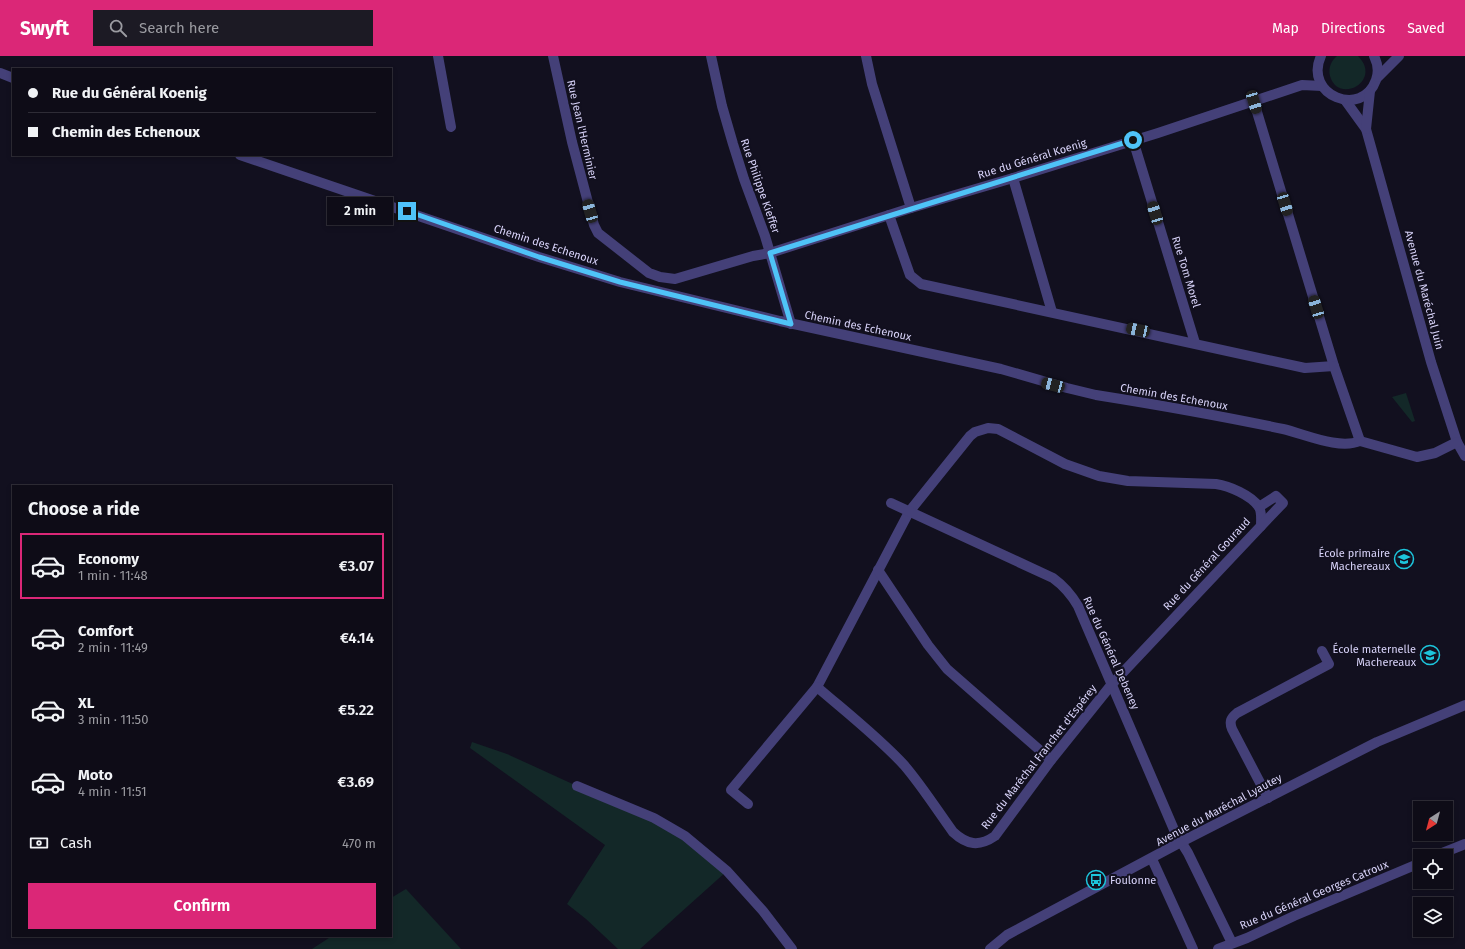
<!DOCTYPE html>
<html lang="en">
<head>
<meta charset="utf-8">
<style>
	:root { --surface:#0e0c17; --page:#1c1a24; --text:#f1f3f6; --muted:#9b9ba1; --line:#2e2c36; --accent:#db2777 }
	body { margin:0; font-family:"Fira Sans",sans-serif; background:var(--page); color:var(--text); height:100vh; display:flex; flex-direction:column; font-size:15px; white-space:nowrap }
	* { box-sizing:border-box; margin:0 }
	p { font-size:13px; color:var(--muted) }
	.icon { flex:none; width:22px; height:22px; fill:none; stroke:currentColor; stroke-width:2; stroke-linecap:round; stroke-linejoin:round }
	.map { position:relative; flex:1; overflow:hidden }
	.sheet { position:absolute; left:12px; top:429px; width:380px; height:452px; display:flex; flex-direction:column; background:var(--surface); border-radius:0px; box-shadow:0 2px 6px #0003,0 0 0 1px var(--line) }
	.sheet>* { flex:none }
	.hud { position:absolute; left:12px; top:12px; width:380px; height:88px; border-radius:0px; box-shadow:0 2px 6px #0003,0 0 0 1px var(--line); display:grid; align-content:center; height:88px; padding:0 16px; background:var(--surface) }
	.needle { width:26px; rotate:216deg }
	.buttons { position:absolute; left:1413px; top:745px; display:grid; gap:8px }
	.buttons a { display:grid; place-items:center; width:40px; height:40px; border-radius:0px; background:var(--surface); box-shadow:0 2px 6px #0003,0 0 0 1px var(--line); font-size:20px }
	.end { position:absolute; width:18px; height:18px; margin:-9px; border:5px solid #4fc3f7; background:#111; box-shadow:0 0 0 2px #111 }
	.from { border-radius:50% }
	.bubble { position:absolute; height:28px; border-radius:0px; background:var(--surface); box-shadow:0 2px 6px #0003,0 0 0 1px var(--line); font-size:13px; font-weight:600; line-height:28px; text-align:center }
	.car { position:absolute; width:12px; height:24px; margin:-12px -6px; border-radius:5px; box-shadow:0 0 3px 1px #0007; background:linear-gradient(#222 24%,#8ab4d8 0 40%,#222 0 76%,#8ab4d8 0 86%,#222 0) }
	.hud b { display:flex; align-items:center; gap:14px; height:38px; font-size:15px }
	.hud b+b { border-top:1px solid var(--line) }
	.hud i { width:10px; height:10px; background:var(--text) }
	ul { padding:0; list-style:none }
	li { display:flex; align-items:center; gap:12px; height:66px; margin:0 8px 6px; padding:0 8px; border:2px solid transparent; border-radius:0px }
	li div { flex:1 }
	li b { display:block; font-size:15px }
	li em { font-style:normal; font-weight:600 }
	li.on { border-color:var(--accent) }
	li>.icon { width:36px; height:36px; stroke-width:1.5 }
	h2 { padding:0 16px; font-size:18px; line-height:48px }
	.pay { display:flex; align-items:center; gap:10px; height:44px; padding:0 16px; font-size:15px }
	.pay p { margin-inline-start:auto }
	.button { display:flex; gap:8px; margin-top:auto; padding:8px 16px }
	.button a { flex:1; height:46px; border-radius:0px; background:var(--accent); color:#fff; font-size:16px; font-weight:600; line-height:46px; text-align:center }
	header { display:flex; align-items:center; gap:24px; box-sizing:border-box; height:56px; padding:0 20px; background:var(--accent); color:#fff }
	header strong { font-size:19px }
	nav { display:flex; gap:22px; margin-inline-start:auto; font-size:14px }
	.search { width:280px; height:36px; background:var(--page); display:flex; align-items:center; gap:10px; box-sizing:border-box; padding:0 14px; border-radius:0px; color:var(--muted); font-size:15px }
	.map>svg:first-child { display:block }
</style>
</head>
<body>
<header>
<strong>Swyft</strong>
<div class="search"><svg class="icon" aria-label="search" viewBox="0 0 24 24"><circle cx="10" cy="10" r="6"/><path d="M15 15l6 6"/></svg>Search here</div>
<nav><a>Map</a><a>Directions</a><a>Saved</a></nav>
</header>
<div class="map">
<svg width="1465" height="893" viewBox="0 0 1465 893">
	<rect width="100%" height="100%" fill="#12101f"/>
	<!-- green -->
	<g fill="#132828">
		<path d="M1337 0H1358C1383 25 1338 49 1330 20 1328 12 1331 5 1337 0Z"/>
		<polygon points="1406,337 1415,365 1412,366 1392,341"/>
		<polygon points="472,686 507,698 577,730 654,762 727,815 640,893 618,893 586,863 567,848 605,789 470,692"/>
		<polygon points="406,833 461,893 312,893 332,880 391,880 391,842"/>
	</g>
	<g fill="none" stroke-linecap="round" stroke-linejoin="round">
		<!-- minor -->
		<g stroke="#444078" stroke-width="10">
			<polyline points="438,0 451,71"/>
			<polyline points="553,0 572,86 594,169 598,177 649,217 660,221 675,223 753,200 770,197 911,152 1013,122 1158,77 1302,29 1322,30"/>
			<polyline points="711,0 722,50 733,88 744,123 765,180 791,268"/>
			<polyline points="866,0 872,28 911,152"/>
			<path d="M1321 0C1303 39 1362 63 1376 24 1379 16 1378 8 1374 0"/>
			<polyline points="0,17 13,22"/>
			<polyline points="1378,21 1399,0"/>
			<polyline points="1345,44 1366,73 1431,306 1457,386 1465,400"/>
			<polyline points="1366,73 1370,35"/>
			<polyline points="1133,84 1195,287"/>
			<path d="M240 99 539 201 620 226 780 265 1001 313 1067 332 1096 339C1159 349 1221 360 1283 373 1305 378 1339 394 1360 385L1417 401 1435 397 1457 386"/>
			<polyline points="1013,122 1052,256"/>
			<polyline points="889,159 910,219 921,228 1305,312 1334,310 1254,46"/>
			<polyline points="1334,310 1360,385"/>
			<path d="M988 372 998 373 1065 408 1099 420 1128 425 1216 428C1229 430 1251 439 1259 451 1262 456 1261 464 1261 470L1112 628 1051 704 995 780C979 791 967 789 953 776 937 754 922 730 904 709 878 681 846 656 817 631L909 456 970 380 975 376Z"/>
			<path d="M891 447 1053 522C1064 530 1071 538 1078 550L1175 776 1188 797 1232 887"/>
			<polyline points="1259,451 1276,440 1283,447 1261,470"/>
			<polyline points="878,514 928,589 947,613 1051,704"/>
			<polyline points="577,730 654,762 685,780 727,815 763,855 792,893"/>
			<path d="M1268 742 1232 673C1229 665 1231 662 1237 657L1329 608 1322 595"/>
			<polyline points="748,748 731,734 817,631"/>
			<polyline points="1435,800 1465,788"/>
			<polyline points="1152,803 1193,893"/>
			<polyline points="990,893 1007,879 1181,786 1377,686 1465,649"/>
			<polyline points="1218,893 1247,882 1294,860 1420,807"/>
		</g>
	</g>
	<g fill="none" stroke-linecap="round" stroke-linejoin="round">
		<!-- route -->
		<path stroke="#4fc3f7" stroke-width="5" d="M407 155 539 201 620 226 791 268 770 197C891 159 1012 122 1133 84"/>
	</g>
	<!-- icons -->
	<defs>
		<g id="school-ring" transform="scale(1)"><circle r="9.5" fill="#12101f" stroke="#1dc5dc" stroke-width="1.5"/><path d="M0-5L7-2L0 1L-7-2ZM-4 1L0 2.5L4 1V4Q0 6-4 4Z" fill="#1dc5dc"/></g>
		<g id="bus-ring" transform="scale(1)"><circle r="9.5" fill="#12101f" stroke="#1dc5dc" stroke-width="1.5"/><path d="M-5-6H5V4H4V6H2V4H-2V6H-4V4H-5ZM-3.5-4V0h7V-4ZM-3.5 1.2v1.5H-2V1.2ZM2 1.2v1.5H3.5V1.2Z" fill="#1dc5dc"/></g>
	</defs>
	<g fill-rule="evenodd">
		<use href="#school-ring" x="1404" y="503"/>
		<use href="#school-ring" x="1430" y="599"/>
		<use href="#bus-ring" x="1096" y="824"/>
	</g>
	<g text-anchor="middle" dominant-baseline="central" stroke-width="4" stroke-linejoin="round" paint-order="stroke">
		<!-- street labels -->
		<g font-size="11" fill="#d8d3f9" stroke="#12101f">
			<text transform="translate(582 74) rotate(77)">Rue Jean l'Herminier</text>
			<text transform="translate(1032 103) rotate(-17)">Rue du Général Koenig</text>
			<text transform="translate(760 130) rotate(71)">Rue Philippe Kieffer</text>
			<text transform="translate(546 189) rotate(18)">Chemin des Echenoux</text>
			<text transform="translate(1186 216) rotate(73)">Rue Tom Morel</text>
			<text transform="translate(1424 234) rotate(75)">Avenue du Maréchal Juin</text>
			<text transform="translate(858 270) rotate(12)">Chemin des Echenoux</text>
			<text transform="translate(1174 341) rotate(10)">Chemin des Echenoux</text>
			<text transform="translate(1207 508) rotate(-47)">Rue du Général Gouraud</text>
			<text transform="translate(1111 597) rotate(66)">Rue du Général Debeney</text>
			<text transform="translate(1039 701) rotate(-52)">Rue du Maréchal Franchet d'Espérey</text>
			<text transform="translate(1219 754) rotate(-28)">Avenue du Maréchal Lyautey</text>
			<text transform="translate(1314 839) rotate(-23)">Rue du Général Georges Catroux</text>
		</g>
		<!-- poi labels -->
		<g font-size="11" fill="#d8d3f9" stroke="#12101f" text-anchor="end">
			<text x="1390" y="497">École primaire<tspan x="1390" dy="13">Machereaux</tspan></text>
			<text x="1416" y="593">École maternelle<tspan x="1416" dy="13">Machereaux</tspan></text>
			<text x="1110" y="824" text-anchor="start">Foulonne</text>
		</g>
	</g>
</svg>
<div class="buttons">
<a><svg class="needle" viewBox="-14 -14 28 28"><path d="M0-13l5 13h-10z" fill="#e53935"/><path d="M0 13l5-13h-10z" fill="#9b9ba1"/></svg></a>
<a><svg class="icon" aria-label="locate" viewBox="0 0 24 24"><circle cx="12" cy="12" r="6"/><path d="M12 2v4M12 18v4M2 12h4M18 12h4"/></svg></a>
<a><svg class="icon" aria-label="layers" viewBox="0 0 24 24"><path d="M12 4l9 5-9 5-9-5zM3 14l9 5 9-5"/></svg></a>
</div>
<i class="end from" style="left:1133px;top:84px"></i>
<i class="end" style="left:407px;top:155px"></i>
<div class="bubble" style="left:327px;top:141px;width:66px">2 min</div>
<i class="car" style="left:1254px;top:46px;rotate:163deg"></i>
<i class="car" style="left:1285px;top:148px;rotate:163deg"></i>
<i class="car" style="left:590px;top:155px;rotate:344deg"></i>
<i class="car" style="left:1155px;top:157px;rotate:343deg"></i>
<i class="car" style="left:1316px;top:251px;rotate:343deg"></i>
<i class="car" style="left:1138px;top:274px;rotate:282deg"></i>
<i class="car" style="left:1053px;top:329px;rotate:285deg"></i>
<div class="hud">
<b><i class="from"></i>Rue du Général Koenig</b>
<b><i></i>Chemin des Echenoux</b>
</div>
<section class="sheet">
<h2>Choose a ride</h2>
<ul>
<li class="on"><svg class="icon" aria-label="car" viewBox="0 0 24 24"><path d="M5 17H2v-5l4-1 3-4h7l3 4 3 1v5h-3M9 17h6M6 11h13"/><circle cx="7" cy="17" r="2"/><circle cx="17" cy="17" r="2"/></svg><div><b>Economy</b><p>1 min · 11:48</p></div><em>€3.07</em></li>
<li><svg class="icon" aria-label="car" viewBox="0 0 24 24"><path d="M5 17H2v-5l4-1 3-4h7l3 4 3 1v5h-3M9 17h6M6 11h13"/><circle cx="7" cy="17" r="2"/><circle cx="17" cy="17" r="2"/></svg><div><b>Comfort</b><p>2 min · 11:49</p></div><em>€4.14</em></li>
<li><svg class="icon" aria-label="car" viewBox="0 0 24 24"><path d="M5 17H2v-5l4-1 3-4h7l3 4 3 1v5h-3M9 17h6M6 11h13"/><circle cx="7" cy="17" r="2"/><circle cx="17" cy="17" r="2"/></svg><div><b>XL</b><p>3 min · 11:50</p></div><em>€5.22</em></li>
<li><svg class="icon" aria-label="car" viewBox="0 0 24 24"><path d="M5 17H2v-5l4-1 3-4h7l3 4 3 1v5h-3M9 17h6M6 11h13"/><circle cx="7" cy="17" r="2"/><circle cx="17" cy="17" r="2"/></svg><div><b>Moto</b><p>4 min · 11:51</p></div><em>€3.69</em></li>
</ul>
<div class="pay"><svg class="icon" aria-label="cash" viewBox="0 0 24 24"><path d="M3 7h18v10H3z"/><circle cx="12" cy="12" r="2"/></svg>Cash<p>470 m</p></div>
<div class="button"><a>Confirm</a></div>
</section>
</div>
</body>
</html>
